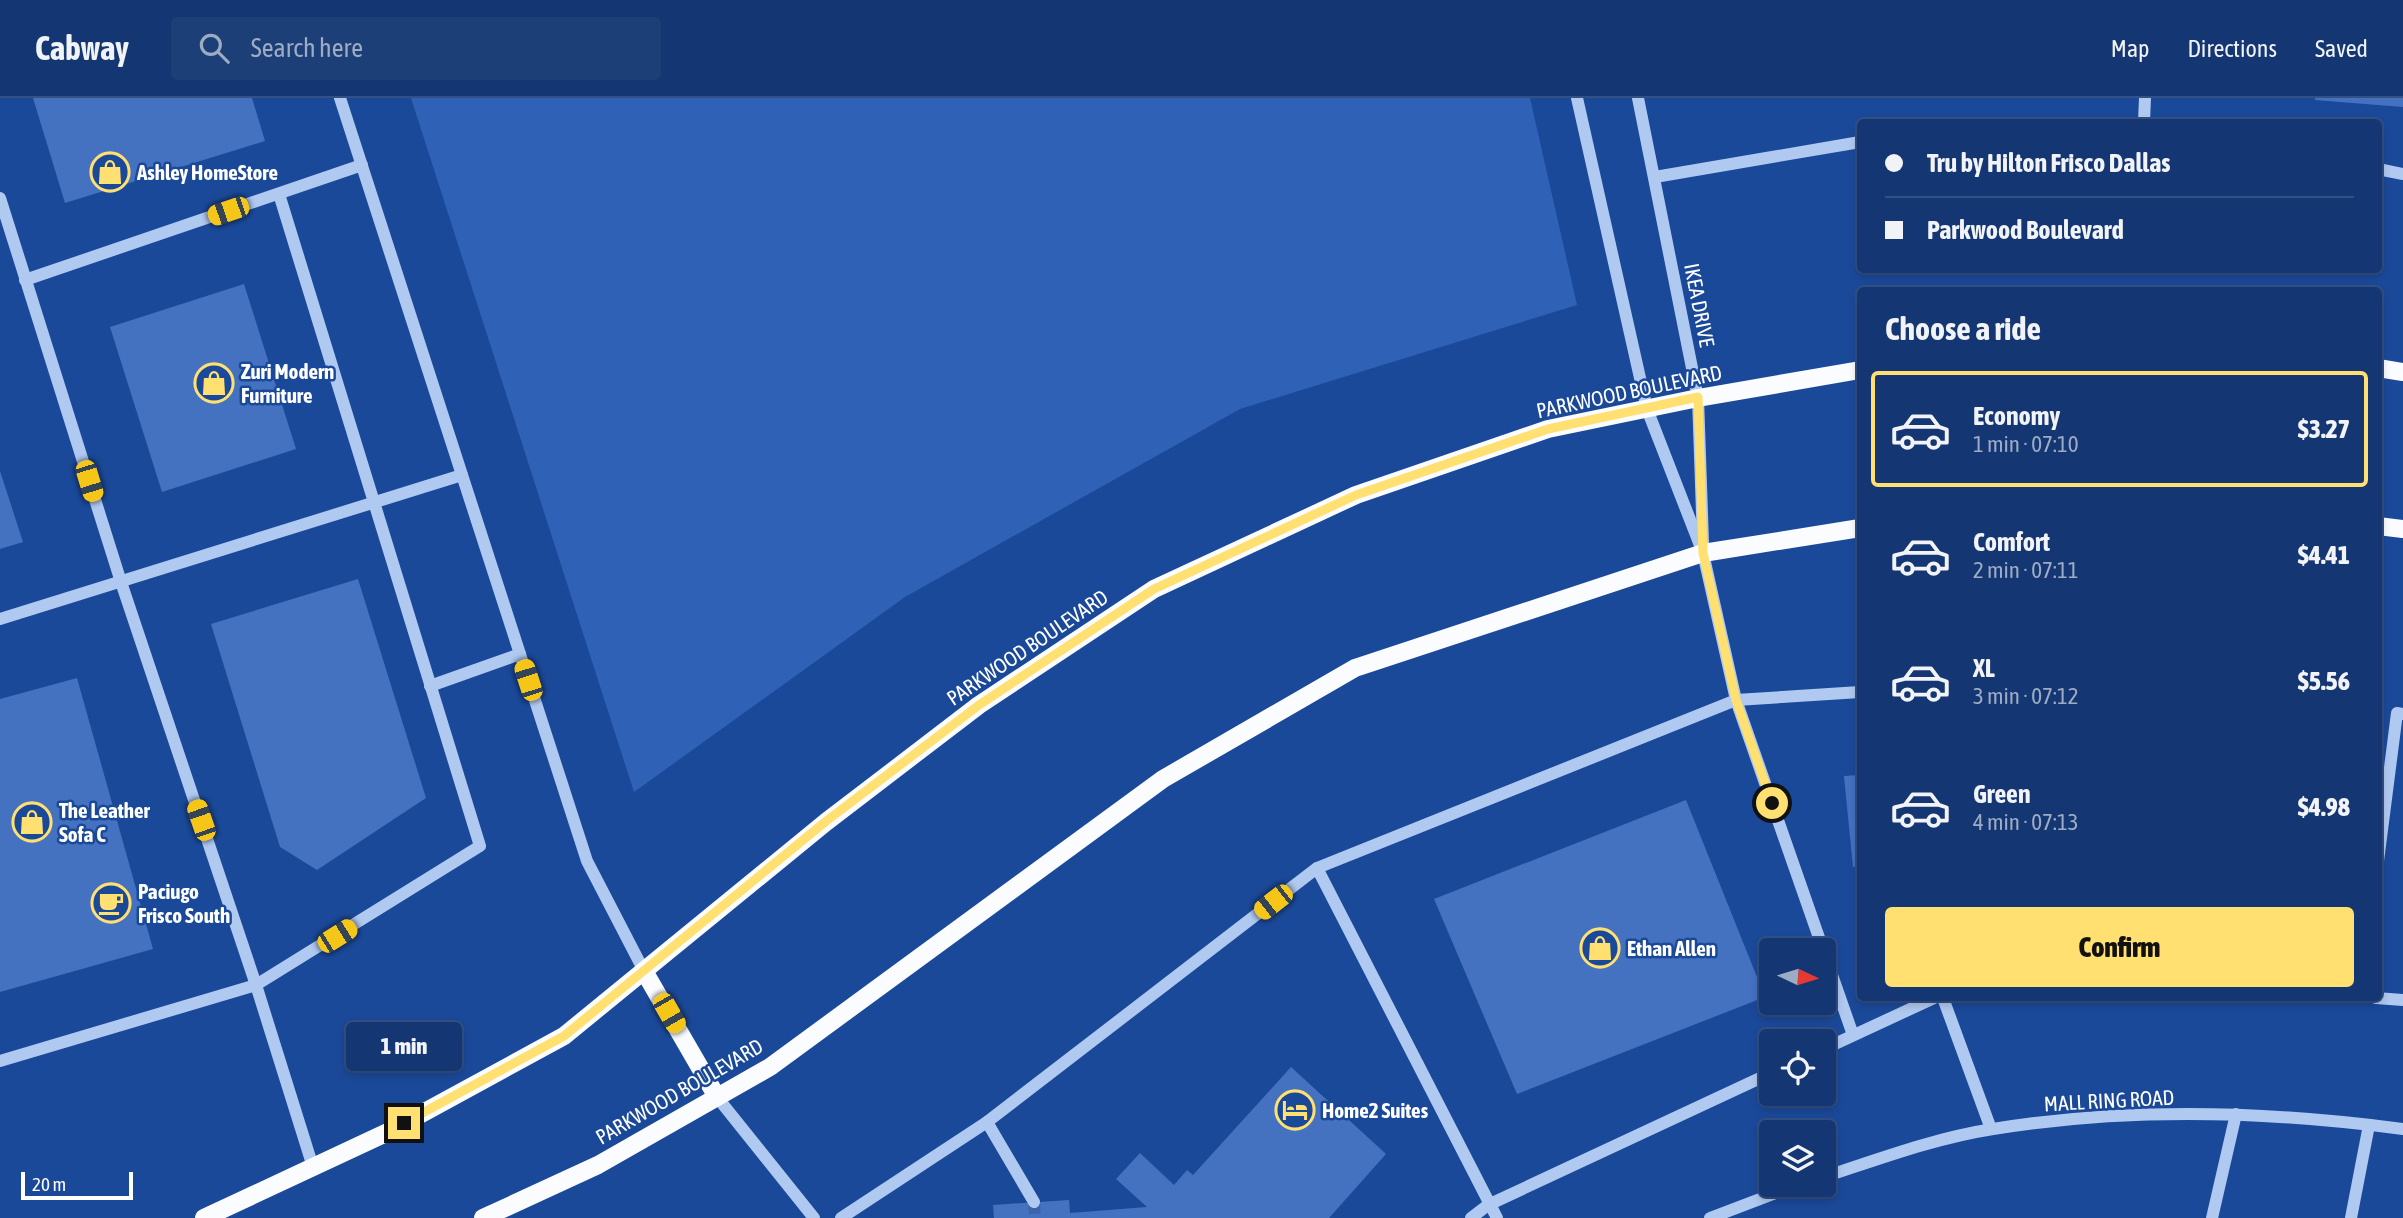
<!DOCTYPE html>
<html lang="en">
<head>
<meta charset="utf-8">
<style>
	:root { --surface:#143773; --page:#1d3f78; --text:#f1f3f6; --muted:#9dacc4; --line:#335185; --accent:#ffe070 }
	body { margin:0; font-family:"Asap Condensed",sans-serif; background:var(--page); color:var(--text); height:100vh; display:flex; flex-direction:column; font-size:26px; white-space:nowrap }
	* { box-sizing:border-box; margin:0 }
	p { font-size:23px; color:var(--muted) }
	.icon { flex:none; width:38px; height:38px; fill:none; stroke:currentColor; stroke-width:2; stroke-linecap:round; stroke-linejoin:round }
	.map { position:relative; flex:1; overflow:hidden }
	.details { position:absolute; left:1857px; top:189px; width:525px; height:714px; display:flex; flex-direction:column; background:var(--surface); border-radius:7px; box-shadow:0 4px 10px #0003,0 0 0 2px var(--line) }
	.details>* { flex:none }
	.top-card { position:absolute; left:1857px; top:21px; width:525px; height:154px; border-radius:7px; box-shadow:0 4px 10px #0003,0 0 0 2px var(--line); display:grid; align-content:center; height:154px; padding:0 28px; background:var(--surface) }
	.needle { width:46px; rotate:94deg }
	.fabs { position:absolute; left:1759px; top:840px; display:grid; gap:14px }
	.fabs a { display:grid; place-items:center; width:77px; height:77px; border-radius:7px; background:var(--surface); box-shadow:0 4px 10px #0003,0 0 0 2px var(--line); font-size:35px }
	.scale { position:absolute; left:21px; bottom:18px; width:112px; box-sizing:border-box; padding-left:7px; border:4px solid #fff; border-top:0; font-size:19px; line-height:24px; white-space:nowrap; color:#fff; -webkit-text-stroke:5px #1b4999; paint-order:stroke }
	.end { position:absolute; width:32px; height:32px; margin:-16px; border:9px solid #ffe070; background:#111; box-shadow:0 0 0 4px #111 }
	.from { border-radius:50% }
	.bubble { position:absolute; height:49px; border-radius:7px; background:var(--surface); box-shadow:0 4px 10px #0003,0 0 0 2px var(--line); font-size:23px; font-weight:800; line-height:49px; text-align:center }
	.car { position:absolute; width:21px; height:42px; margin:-21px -10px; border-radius:9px; box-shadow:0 0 5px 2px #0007; background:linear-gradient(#f5c518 24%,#345 0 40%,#f5c518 0 76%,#345 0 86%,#f5c518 0) }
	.top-card b { display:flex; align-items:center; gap:24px; height:66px; font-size:26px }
	.top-card b+b { border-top:2px solid var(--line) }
	.top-card i { width:18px; height:18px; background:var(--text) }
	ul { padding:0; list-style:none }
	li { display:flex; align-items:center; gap:21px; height:116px; margin:0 14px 10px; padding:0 14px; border:4px solid transparent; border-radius:7px }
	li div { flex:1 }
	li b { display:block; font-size:26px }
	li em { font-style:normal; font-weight:800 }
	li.selected { border-color:var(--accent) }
	li>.icon { width:63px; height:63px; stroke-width:1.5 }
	h2 { padding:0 28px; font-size:32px; line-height:84px }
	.button { display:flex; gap:14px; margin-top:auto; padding:14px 28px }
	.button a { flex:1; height:80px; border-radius:7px; background:var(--accent); color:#111; font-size:28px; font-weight:800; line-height:80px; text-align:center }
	header { display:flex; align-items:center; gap:42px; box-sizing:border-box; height:98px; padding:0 35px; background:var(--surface); border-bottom:2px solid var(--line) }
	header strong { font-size:33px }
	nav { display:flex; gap:38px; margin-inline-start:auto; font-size:24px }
	.search { width:490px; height:63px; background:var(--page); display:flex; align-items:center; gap:18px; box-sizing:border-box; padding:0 24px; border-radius:7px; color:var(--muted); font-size:26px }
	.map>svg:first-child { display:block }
</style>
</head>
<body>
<header>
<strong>Cabway</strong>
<div class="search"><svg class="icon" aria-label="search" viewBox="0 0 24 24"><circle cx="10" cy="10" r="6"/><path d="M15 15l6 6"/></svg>Search here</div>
<nav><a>Map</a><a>Directions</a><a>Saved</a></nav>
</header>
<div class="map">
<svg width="2403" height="1120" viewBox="0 0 2403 1120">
	<rect width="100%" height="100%" fill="#1b4999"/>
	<!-- green -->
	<polygon fill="#2f62b6" points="411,0 1530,0 1577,207 1240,311 905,499 634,694"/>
	<!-- building -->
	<g fill="#4472c0">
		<polygon points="33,0 252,0 265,43 65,105"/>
		<polygon points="2315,0 2403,0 2403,9 2315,2"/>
		<polygon points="244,186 296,351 162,394 110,229"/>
		<polygon points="0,373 23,444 0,451"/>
		<polygon points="358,481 426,700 317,772 280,749 211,526"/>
		<polygon points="77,580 153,851 0,894 0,601"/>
		<polygon points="1860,677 1860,768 1853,769 1844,678"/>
		<polygon points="1686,702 1765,899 1517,996 1434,801"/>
		<polygon points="1291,969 1386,1056 1329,1120 994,1120 993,1107 1069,1102 1070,1115 1147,1109 1116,1081 1140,1055 1174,1087 1187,1072 1193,1077"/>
	</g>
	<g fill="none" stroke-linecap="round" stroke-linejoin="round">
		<!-- minor-tunnel -->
		<polyline stroke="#3d64a8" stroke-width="12" stroke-dasharray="12 6" stroke-linecap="butt" points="1034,1104 1035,1120"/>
		<!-- minor -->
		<g stroke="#b0c9f1" stroke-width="12">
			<polyline points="340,0 587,763 644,873"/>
			<polyline points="1577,0 1647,311 1703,455 1736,602 1853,937"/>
			<polyline points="1638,0 1698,300 1703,444"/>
			<polyline points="2144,24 2145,0"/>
			<polyline points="2378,71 2403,76"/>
			<polyline points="1655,79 1860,44"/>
			<polyline points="0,100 121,484 256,887 313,1069"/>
			<polyline points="25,182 362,67"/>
			<polyline points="0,521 462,377"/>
			<polyline points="430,588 520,556"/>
			<polyline points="2378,763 2397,615 2403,616"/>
			<polyline points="1317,770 1497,1120"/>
			<polyline points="1943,900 1991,1031"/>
			<polyline points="2376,900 2403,902"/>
			<polyline points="1824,951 1934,900"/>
			<polyline points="0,963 256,887 480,748 279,96"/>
			<polyline points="717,999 814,1120"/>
			<polyline points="987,1024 1034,1104"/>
			<path d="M1824 1079C1879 1061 1935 1040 1993 1031 2128 1009 2268 1013 2403 1031"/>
			<polyline points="841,1120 987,1024 1317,770 1736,602 1860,594"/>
			<polyline points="1471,1120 1488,1107 1771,975"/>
			<polyline points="1710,1120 1797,1087"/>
			<polyline points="2212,1120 2236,1016"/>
			<polyline points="2351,1120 2369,1027"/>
		</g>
		<!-- major -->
		<g stroke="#fafcff" stroke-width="18">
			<polyline points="2378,270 2403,274"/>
			<polyline points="2378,428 2403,431"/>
			<polyline points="644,873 717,999"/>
			<polyline points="204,1120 388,1034 564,938 826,724 979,607 1154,491 1356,397 1548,331 1698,300 1860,272"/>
			<polyline points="483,1120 598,1067 770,969 1163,681 1355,570 1703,455 1860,430"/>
		</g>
	</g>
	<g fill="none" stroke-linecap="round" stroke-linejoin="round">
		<!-- route -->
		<polyline stroke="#ffe070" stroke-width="9" points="404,1025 564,938 825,724 979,607 1154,491 1356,397 1548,331 1698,299 1703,455 1736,602 1772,705"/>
	</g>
	<!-- icons -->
	<defs>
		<g id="shop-ring" transform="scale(2.0125)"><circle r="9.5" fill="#1b4999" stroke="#ffe070" stroke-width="1.5"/><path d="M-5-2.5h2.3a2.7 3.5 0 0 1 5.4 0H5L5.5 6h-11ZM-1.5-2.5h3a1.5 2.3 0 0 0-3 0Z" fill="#ffe070"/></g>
		<g id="cafe-ring" transform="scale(2.0125)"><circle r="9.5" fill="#1b4999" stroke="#ffe070" stroke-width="1.5"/><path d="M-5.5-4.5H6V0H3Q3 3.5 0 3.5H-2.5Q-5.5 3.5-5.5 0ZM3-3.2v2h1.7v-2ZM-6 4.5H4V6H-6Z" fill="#ffe070"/></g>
		<g id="hotel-ring" transform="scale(2.0125)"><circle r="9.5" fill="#1b4999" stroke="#ffe070" stroke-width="1.5"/><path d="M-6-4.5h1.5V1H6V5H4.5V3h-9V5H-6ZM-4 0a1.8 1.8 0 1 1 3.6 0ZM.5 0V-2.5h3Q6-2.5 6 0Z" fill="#ffe070"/></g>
	</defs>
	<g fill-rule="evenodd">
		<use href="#shop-ring" x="110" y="74"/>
		<use href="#shop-ring" x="214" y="285"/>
		<use href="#shop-ring" x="32" y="724"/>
		<use href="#cafe-ring" x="111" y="805"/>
		<use href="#shop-ring" x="1600" y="850"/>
		<use href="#hotel-ring" x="1295" y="1012"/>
	</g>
	<g text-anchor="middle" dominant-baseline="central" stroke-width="5" stroke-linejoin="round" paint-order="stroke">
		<!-- poi labels -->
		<g font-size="21" font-weight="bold" fill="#fff" stroke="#1b4999" text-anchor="start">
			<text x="137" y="74">Ashley HomeStore</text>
			<text x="241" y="273">Zuri Modern<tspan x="241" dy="24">Furniture</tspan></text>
			<text x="59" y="712">The Leather<tspan x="59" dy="24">Sofa C</tspan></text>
			<text x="138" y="793">Paciugo<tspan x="138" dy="24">Frisco South</tspan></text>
			<text x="1627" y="850">Ethan Allen</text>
			<text x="1322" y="1012">Home2 Suites</text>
		</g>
		<!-- street labels -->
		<g font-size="21" fill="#fff" stroke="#1b4999">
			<text transform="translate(1700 207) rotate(79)">IKEA DRIVE</text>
			<text transform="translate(1629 293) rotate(-12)">PARKWOOD BOULEVARD</text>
			<text transform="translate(1027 549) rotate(-34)">PARKWOOD BOULEVARD</text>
			<text transform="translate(679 993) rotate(-30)">PARKWOOD BOULEVARD</text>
			<text transform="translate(2109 1002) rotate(-3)">MALL RING ROAD</text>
		</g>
	</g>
</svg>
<div class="fabs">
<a><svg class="needle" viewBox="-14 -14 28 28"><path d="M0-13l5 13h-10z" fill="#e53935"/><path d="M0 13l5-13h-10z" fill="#9dacc4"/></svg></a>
<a><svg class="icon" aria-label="locate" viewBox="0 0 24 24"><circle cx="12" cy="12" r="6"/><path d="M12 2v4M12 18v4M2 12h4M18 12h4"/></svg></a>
<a><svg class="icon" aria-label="layers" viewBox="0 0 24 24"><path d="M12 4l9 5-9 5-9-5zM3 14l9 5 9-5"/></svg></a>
</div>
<div class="scale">20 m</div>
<i class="end from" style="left:1772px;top:705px"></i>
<i class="end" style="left:404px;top:1025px"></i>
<div class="bubble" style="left:346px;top:924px;width:116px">1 min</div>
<i class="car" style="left:228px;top:113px;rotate:251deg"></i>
<i class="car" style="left:89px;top:383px;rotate:163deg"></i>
<i class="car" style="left:528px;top:582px;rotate:342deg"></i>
<i class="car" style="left:201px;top:722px;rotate:341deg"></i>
<i class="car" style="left:1273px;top:804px;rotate:232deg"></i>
<i class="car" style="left:337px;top:838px;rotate:58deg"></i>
<i class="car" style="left:669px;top:915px;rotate:150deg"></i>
<div class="top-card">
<b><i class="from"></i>Tru by Hilton Frisco Dallas</b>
<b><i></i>Parkwood Boulevard</b>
</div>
<section class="details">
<h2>Choose a ride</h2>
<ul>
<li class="selected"><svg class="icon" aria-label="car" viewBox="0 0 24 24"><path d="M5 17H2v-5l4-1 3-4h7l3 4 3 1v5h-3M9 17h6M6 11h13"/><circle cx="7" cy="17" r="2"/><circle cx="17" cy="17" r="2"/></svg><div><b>Economy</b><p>1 min · 07:10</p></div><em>$3.27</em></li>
<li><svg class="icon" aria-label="car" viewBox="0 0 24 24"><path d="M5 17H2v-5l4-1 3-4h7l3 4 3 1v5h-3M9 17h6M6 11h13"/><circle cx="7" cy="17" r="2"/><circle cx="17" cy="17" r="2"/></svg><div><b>Comfort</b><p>2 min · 07:11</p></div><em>$4.41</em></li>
<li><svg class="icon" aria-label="car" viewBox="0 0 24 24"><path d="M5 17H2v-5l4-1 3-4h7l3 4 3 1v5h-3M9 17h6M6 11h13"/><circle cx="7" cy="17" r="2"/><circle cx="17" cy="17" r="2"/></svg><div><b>XL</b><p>3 min · 07:12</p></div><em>$5.56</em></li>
<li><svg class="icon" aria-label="car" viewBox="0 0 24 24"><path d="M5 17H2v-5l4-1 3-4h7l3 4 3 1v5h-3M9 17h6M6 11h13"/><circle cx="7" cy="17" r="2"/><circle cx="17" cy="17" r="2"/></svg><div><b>Green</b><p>4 min · 07:13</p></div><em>$4.98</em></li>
</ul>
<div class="button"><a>Confirm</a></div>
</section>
</div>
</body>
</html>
